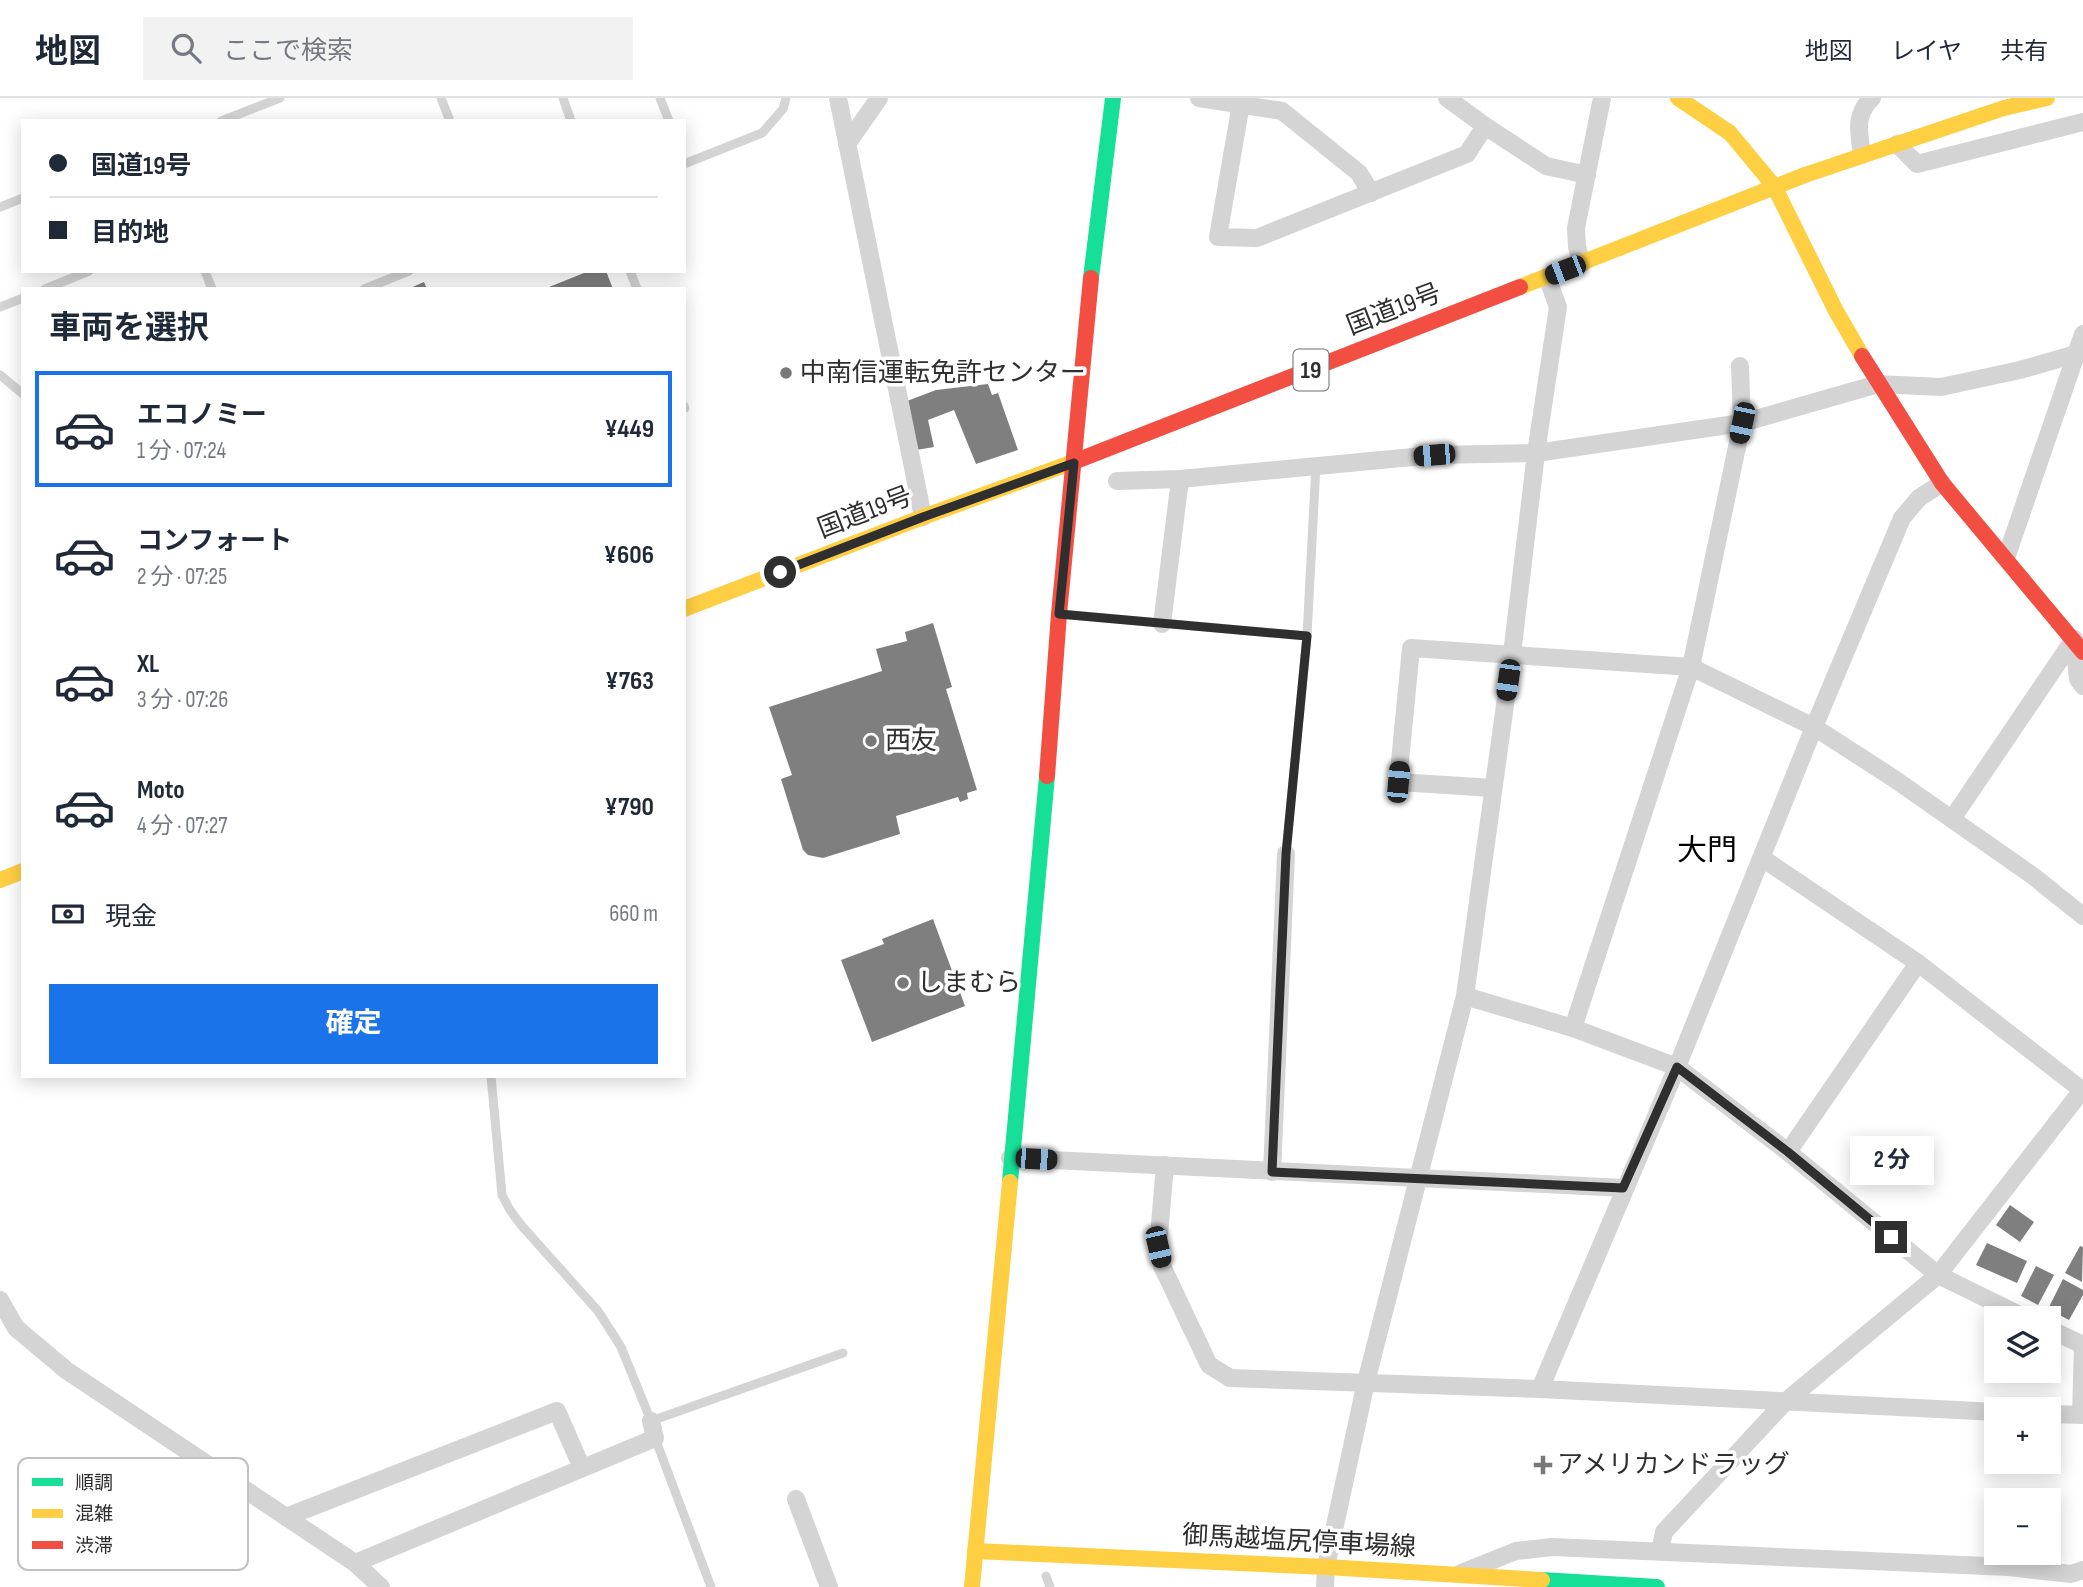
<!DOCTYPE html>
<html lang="ja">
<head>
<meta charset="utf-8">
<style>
	:root { --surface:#fff; --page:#f2f2f3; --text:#1f2937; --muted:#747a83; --line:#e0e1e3; --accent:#1a73e8 }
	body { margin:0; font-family:"Sofia Sans Condensed","Noto Sans JP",sans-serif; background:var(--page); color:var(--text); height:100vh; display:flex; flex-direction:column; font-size:26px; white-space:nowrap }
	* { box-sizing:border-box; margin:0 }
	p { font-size:23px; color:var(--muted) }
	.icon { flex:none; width:38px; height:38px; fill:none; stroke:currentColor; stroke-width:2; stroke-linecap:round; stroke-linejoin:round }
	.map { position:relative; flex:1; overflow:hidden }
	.drawer { position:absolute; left:21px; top:189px; width:665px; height:791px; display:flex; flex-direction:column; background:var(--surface); border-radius:0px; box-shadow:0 4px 18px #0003 }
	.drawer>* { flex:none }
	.hud { position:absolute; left:21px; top:21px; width:665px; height:154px; border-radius:0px; box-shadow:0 4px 18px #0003; display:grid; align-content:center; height:154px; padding:0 28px; background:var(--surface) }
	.tools { position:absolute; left:1984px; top:1208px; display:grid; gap:14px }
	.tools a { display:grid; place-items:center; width:77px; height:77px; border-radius:0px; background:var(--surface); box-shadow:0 4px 18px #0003; font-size:35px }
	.end { position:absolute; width:32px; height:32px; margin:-16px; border:9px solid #2f2f2f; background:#fff; box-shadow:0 0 0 4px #fff }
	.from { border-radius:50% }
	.bubble { position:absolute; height:49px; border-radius:0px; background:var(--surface); box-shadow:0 4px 18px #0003; font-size:23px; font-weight:700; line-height:49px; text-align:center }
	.car { position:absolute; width:21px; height:42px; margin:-21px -10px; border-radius:9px; box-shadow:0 0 5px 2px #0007; background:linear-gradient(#222 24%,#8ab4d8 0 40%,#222 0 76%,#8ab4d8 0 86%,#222 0) }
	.hud b { display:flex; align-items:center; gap:24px; height:66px; font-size:26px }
	.hud b+b { border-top:2px solid var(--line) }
	.hud i { width:18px; height:18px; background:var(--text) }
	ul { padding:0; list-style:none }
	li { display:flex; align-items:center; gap:21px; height:116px; margin:0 14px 10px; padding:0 14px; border:4px solid transparent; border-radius:0px }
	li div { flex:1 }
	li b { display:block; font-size:26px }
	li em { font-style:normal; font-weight:700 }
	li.current { border-color:var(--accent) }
	li>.icon { width:63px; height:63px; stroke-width:1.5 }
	h2 { padding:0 28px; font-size:32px; line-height:84px }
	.pay { display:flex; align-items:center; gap:18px; height:77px; padding:0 28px; font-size:26px }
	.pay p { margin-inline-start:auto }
	.cta { display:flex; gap:14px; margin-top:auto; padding:14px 28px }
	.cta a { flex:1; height:80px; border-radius:0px; background:var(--accent); color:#fff; font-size:28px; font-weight:700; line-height:80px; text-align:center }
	header { display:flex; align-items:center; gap:42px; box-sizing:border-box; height:98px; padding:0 35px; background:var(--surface); border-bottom:2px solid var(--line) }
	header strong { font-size:33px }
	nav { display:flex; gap:38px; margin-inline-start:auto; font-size:24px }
	.search { width:490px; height:63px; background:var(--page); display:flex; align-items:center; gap:18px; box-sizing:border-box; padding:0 24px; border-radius:0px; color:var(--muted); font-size:26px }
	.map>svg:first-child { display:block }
</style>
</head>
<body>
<header>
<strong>地図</strong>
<div class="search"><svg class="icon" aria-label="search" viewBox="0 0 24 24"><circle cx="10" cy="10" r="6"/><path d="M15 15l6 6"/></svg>ここで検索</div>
<nav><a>地図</a><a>レイヤ</a><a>共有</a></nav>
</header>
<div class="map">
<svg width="2083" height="1489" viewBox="0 0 2083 1489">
	<rect width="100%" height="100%" fill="#fff"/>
	<!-- building -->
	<g fill="#7f7f7f">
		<polygon points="589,173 606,173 613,191 544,191"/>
		<polygon points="424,184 427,191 408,191"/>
		<polygon points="988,286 992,297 998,295 1018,352 976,366 954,312 928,322 934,349 916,352 907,303 936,292"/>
		<polygon points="933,525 952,589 946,591 977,692 967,695 968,701 960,704 958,699 896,718 900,736 823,760 808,757 803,752 781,681 792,677 769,609 882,573 876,551 907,543 905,534"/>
		<polygon points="933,821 965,908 872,944 841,862 884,846 882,841"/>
		<polygon points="2010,1107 2034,1124 2020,1144 1996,1127"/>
		<polygon points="1987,1145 2027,1163 2017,1185 1976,1167"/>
		<polygon points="2080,1148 2083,1149 2082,1184 2065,1175"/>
		<polygon points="2036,1168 2054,1177 2038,1207 2021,1198"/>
		<polygon points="2063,1181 2083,1192 2083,1197 2069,1222 2048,1211"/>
	</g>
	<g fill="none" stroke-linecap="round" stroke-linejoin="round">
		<!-- lane -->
		<g stroke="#d4d4d4" stroke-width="9">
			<polyline points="441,0 450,23"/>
			<polyline points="563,0 571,23"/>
			<polyline points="660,0 669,23"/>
			<polyline points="221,23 280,0"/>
			<polyline points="684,66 762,35 783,11 786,0"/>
			<polyline points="0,109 23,100"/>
			<polyline points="205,173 212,191"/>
			<polyline points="630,173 637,191"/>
			<polyline points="45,191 89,173"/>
			<polyline points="364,191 409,173"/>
			<polyline points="0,209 23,200"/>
			<polyline points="0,277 23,296"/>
			<polyline points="684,308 685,310"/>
			<polyline points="1061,516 1307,538"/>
			<polyline points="1286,756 1307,538 1316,367"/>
			<polyline points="491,978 502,1097 510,1112 521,1127 598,1213 621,1249 651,1323 843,1255"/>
			<polyline points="655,1340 711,1489"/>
			<polyline points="1046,1478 1050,1489"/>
		</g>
		<!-- street -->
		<g stroke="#d4d4d4" stroke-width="18">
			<polyline points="838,0 923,419"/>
			<polyline points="1199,0 1282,13 1359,75 1371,95"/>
			<polyline points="1242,0 1218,139 1257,140 1467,56 1485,28 1447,0"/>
			<polyline points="1485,28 1546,68 1587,77"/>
			<polyline points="847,46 879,0"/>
			<polyline points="1897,46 1917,66 2083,24"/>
			<path d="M1862 57C1859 34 1854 17 1872 0"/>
			<polyline points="1582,165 1577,149 1576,130 1602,0"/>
			<polyline points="1117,383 1180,381 1434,357 1536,355 1742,325 1878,286 1941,289 2020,272 2083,254"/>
			<polyline points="2006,460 2083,236"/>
			<polyline points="1162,526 1180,381"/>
			<polyline points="2074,541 2078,581 2083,588"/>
			<polyline points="1493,690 1398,684 1411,550 1691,569 1814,629 1893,680 2033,778 2083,818"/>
			<polyline points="1952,721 2074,541"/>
			<polyline points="1762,760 1918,865 2082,992"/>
			<polyline points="1465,898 1573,930 1677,969 1788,1054 1938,1177 2026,1220"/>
			<polyline points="1573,930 1691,569 1742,325 1740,268"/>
			<polyline points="1788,1054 1918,865"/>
			<polyline points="1010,1060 1624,1090"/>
			<polyline points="1165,1067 1158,1149 1162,1168 1209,1267 1230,1280 1540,1291 1997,1314"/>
			<polyline points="1272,1074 1286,756"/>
			<polyline points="0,1202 16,1230 66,1272 355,1465 381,1489"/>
			<polyline points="2049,1231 2083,1247 2081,1317"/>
			<polyline points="1540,1291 1677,969 1814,629 1902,420 1919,400 1942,385"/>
			<polyline points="2049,1316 2083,1317"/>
			<polyline points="796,1401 829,1489"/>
			<polyline points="286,1419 557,1313 582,1370"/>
			<polyline points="1660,1453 1664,1434 1785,1304 1938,1177 2083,991"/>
			<polyline points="355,1465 655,1340 651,1323"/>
			<polyline points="1461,1475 1516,1453 1552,1449 2009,1469 2071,1476 2083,1472"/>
			<polyline points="1325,1489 1326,1469 1366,1284 1465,898 1512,556 1536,355 1558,209 1547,179"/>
		</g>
		<!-- fast -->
		<g stroke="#16e098" stroke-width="16">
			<polyline points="1091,180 1113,0"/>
			<polyline points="1010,1084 1047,678"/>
			<polyline points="1542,1482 1657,1489"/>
		</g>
		<!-- slow -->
		<g stroke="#ffcf43" stroke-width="16">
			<polyline points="1678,0 1730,35 1774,88 1836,213 1862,258"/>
			<polyline points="1520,189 1805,77 2004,10 2047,0"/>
			<polyline points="684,511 923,419 1076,363"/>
			<polyline points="0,782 23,773"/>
			<polyline points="975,1453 1326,1469 1542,1482"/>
			<polyline points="972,1489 1010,1084"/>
		</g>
		<!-- jam -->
		<g stroke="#f24e42" stroke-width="16">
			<polyline points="1862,258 1942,385 2083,554"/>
			<polyline points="1076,363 1520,189"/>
			<polyline points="1047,678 1059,516 1091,180"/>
		</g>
	</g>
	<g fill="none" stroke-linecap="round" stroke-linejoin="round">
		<!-- route -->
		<polyline stroke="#2f2f2f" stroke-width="9" points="780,474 923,419 1074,365 1059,516 1307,538 1286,756 1272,1074 1623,1090 1677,969 1788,1054 1891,1139"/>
	</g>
	<!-- markers -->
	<g fill="#787878" stroke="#fff" stroke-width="2.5">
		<circle cx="786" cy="275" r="7"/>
		<circle cx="871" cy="643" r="7"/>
		<circle cx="903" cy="885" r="7"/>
		<path d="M1539.5 1356.5h7v7h7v7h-7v7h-7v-7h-7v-7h7z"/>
	</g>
	<g text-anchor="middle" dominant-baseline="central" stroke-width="7" stroke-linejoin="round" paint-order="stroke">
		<!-- shield labels -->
		<rect fill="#fff" stroke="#6d6d6d" stroke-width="2" x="1293.5" y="251.5" width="35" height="41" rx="5"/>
		<g font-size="24" font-weight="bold" fill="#2f2f2f">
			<text x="1311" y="272">19</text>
		</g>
		<!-- street labels -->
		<g font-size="26" fill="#2f2f2f" stroke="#fff">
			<text transform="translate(1394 212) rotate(-21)">国道19号</text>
			<text transform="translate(865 415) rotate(-21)">国道19号</text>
			<text transform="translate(1299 1444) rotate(3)">御馬越塩尻停車場線</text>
		</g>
		<!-- poi labels -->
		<g font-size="26" fill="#2f2f2f" stroke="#fff" text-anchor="start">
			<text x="800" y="275">中南信運転免許センター</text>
			<text x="885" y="643">西友</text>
			<text x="917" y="885">しまむら</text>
			<text x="1557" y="1367">アメリカンドラッグ</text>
		</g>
		<!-- quarter labels -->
		<g font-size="30" fill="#000" stroke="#fff">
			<text x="1707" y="753">大門</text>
		</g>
	</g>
	<!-- legend -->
	<rect x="18" y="1360" width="230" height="112" rx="10" fill="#fff" stroke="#c1c1c1" stroke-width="2"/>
	<rect x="32" y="1380" width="31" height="8" fill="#16e098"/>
	<rect x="32" y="1411" width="31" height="9" fill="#ffcf43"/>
	<rect x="32" y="1443" width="31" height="8" fill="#f24e42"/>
	<g font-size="19" fill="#2f2f2f">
		<text x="75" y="1391">順調</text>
		<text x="75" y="1422">混雑</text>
		<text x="75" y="1454">渋滞</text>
	</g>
</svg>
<div class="tools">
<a><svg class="icon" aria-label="layers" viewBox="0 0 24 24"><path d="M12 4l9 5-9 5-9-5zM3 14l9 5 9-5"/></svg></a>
<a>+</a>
<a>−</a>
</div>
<i class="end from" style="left:780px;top:474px"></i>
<i class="end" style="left:1891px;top:1139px"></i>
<div class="bubble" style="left:1850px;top:1038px;width:84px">2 分</div>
<i class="car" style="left:1565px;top:172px;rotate:249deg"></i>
<i class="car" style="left:1742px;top:325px;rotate:192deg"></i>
<i class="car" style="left:1434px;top:357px;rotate:265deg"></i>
<i class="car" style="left:1508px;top:582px;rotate:188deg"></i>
<i class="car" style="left:1398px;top:684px;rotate:5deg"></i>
<i class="car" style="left:1036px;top:1061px;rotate:93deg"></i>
<i class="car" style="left:1158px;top:1149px;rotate:167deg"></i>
<div class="hud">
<b><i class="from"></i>国道19号</b>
<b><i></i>目的地</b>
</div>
<section class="drawer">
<h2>車両を選択</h2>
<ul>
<li class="current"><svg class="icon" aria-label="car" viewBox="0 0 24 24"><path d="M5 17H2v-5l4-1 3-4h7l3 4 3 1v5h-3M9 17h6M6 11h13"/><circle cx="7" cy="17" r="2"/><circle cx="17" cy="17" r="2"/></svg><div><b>エコノミー</b><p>1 分 · 07:24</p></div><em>¥449</em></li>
<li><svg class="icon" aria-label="car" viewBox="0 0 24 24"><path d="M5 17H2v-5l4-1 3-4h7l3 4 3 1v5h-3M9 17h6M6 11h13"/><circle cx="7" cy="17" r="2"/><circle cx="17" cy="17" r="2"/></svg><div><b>コンフォート</b><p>2 分 · 07:25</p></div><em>¥606</em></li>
<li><svg class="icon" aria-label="car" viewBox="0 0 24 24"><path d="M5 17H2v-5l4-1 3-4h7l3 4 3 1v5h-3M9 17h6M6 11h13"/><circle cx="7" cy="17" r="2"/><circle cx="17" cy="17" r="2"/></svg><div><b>XL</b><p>3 分 · 07:26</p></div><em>¥763</em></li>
<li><svg class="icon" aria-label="car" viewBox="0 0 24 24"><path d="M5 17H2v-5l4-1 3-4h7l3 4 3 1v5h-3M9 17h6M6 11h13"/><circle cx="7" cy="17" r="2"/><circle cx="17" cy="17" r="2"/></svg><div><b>Moto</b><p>4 分 · 07:27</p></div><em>¥790</em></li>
</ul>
<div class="pay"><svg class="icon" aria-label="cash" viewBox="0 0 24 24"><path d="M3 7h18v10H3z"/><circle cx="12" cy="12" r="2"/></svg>現金<p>660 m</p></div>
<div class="cta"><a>確定</a></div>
</section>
</div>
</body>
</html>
